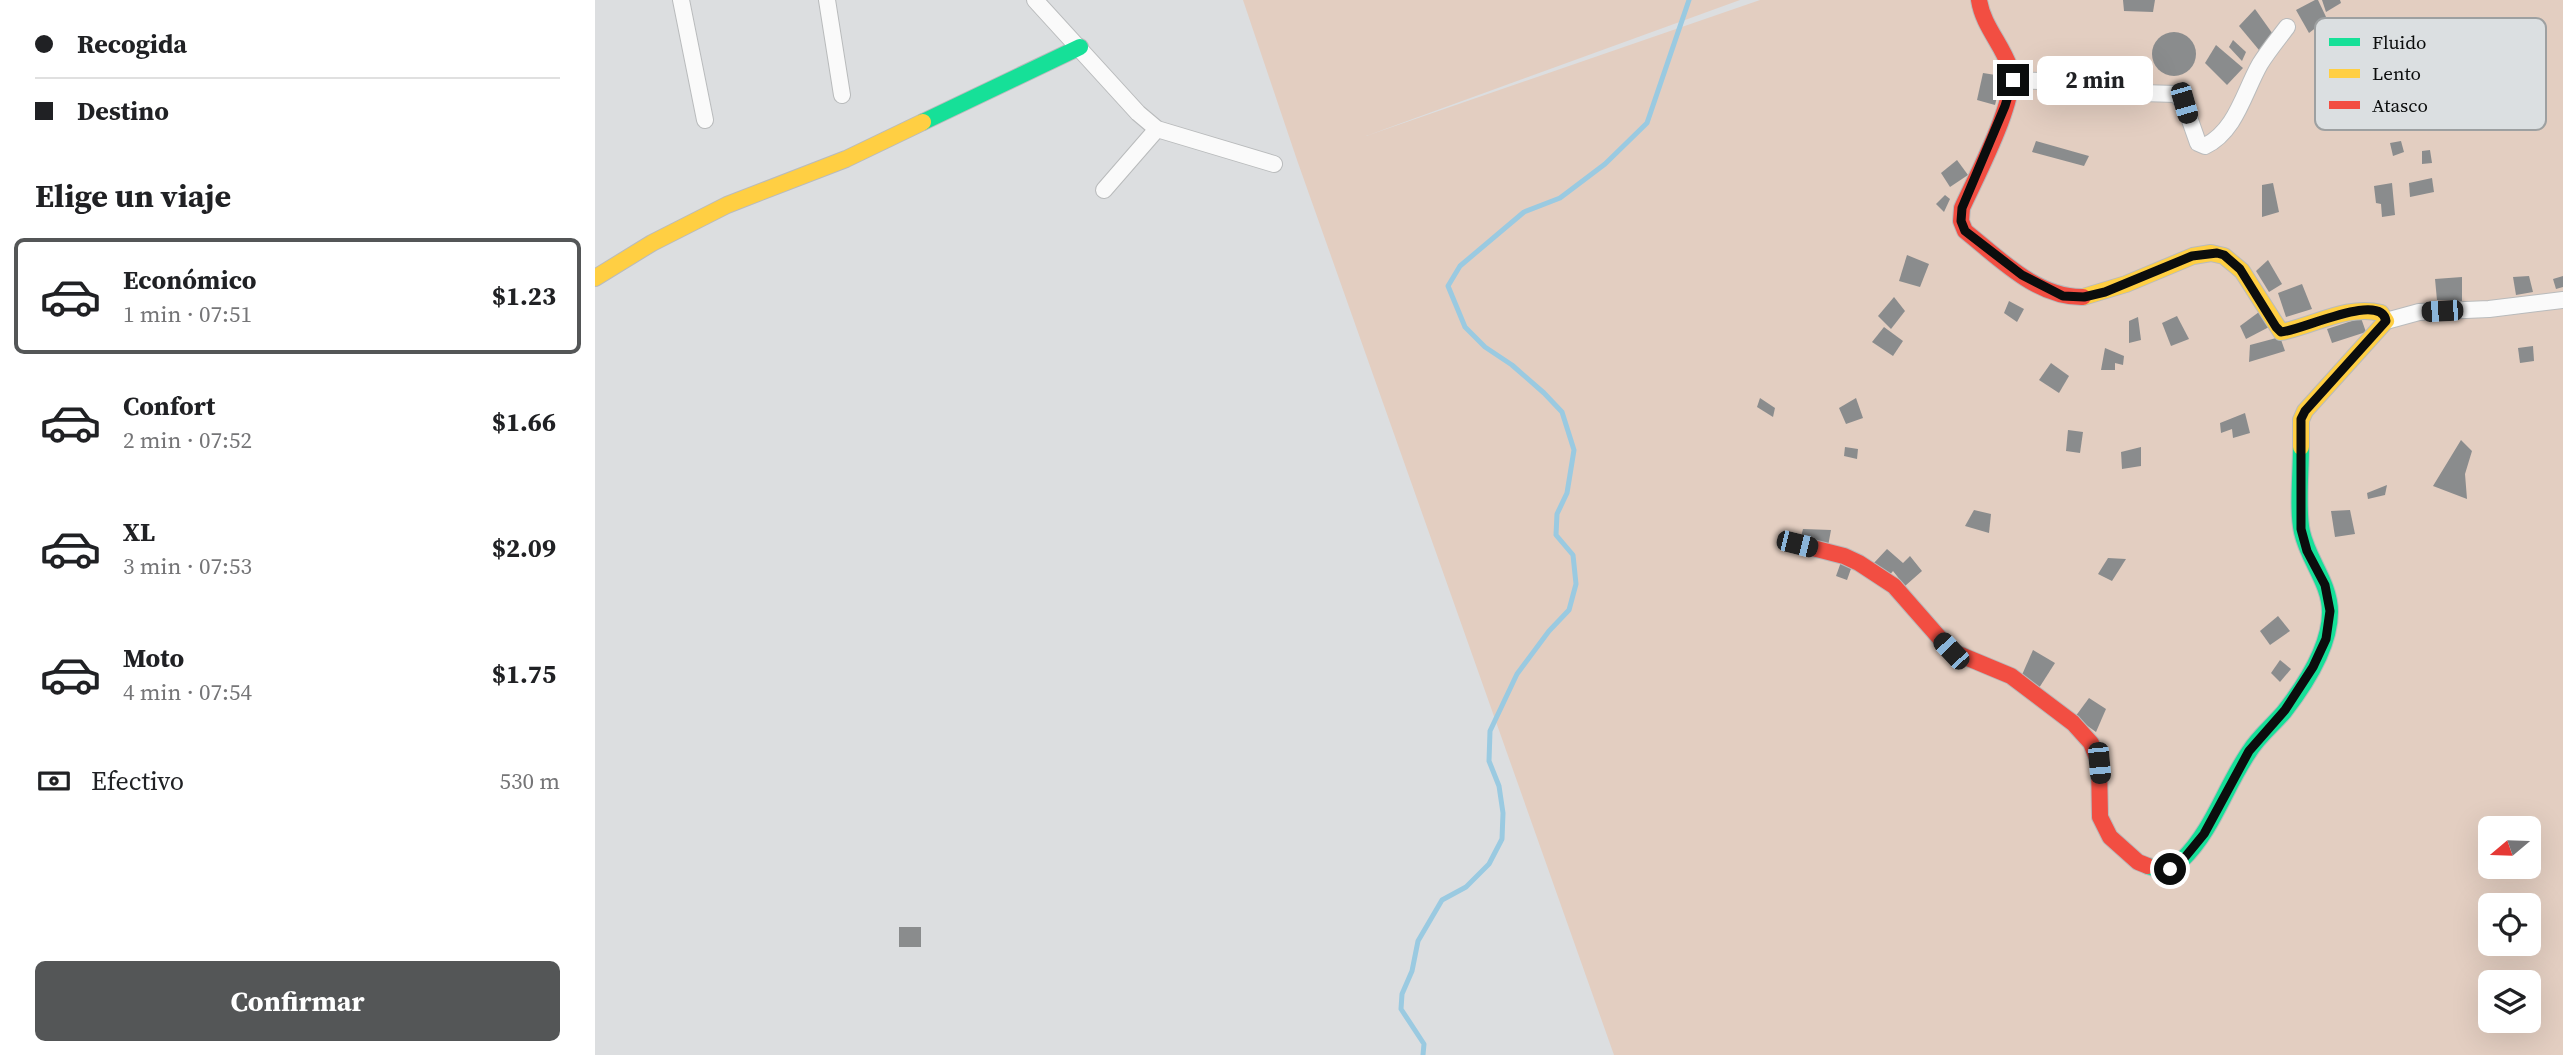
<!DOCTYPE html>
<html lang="es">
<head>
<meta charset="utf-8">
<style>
	:root { --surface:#fff; --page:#f6f6f6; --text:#202124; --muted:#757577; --line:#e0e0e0; --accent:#545657 }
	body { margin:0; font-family:"Source Serif 4",serif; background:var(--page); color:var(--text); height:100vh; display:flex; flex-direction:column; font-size:26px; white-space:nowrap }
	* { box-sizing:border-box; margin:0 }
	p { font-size:23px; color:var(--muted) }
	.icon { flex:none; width:38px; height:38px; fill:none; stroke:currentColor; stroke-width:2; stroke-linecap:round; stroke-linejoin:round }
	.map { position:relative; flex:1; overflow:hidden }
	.panel { display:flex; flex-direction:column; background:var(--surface); width:595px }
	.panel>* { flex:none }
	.top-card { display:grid; align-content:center; height:154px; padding:0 35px; background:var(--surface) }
	.needle { width:46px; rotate:251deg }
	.fabs { position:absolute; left:1883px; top:816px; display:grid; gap:14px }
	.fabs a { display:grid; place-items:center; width:63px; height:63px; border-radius:10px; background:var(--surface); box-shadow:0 7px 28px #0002; font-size:35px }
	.end { position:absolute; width:32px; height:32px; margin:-16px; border:9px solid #0b0d0d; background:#fff; box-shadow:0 0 0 4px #fff }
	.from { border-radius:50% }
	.bubble { position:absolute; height:49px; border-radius:10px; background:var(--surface); box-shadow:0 7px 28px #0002; font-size:23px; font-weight:700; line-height:49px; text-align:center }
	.car { position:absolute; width:21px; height:42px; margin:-21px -10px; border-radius:9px; box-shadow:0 0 5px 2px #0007; background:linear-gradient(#222 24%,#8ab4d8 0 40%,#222 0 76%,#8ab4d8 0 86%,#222 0) }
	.top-card b { display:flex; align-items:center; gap:24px; height:66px; font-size:26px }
	.top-card b+b { border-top:2px solid var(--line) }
	.top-card i { width:18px; height:18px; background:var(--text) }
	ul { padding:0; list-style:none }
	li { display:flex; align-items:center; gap:21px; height:116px; margin:0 14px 10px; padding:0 21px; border:4px solid transparent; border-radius:10px }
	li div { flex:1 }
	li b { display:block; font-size:26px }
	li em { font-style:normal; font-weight:700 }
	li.current { border-color:var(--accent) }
	li>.icon { width:63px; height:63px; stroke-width:1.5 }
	h2 { padding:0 35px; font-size:32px; line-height:84px }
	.pay { display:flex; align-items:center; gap:18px; height:77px; padding:0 35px; font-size:26px }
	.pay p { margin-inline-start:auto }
	.cta { display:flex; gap:14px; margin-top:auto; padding:14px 35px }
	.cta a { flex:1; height:80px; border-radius:10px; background:var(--accent); color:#fff; font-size:28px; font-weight:700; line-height:80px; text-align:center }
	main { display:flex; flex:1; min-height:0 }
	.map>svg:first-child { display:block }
</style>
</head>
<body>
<main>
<section class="panel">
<div class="top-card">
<b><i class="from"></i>Recogida</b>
<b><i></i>Destino</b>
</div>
<h2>Elige un viaje</h2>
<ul>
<li class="current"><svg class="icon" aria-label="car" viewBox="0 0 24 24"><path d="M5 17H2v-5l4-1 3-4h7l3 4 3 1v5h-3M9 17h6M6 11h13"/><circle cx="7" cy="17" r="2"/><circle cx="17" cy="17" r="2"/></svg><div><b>Económico</b><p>1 min · 07:51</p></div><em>$1.23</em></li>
<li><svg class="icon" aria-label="car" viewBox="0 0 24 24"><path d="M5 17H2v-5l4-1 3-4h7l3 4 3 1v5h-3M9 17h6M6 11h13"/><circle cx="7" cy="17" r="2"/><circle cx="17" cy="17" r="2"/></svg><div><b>Confort</b><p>2 min · 07:52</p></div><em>$1.66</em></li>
<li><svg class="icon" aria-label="car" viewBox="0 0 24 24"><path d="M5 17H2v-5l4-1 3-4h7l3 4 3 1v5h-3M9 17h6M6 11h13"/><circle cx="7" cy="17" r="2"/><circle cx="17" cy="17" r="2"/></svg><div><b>XL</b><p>3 min · 07:53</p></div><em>$2.09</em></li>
<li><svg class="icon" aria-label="car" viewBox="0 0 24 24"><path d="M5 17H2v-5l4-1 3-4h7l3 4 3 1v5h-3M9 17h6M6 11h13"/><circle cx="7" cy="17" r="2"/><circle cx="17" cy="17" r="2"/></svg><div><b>Moto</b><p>4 min · 07:54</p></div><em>$1.75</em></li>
</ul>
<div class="pay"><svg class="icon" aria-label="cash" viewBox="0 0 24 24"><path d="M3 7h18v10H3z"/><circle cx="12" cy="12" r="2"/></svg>Efectivo<p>530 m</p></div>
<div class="cta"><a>Confirmar</a></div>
</section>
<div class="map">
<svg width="1968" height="1055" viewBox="0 0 1968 1055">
	<rect width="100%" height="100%" fill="#dcdee0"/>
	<!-- green -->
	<path fill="#e3cec1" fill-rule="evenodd" d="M648 0H1145L771 136 1165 0H1968V1055H1019L702 160ZM1895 828H1934V866H1895ZM1895 905H1934V943H1895ZM1895 982H1934V1020H1895Z"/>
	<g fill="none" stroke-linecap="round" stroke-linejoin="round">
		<!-- stream -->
		<polyline stroke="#9acae1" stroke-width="5" points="828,1055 829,1044 806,1009 807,994 817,971 823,941 847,900 871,887 894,864 907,839 908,813 904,786 894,761 895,731 922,674 954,631 974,610 981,584 978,555 961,535 962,514 972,493 979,450 967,412 949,393 917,365 890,347 870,327 853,286 865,266 929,212 965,198 1010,164 1052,123 1094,0"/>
	</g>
	<!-- building -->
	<g fill="#8a8c8d">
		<polygon points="1528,0 1560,0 1558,12 1529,11"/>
		<polygon points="1720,0 1723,0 1732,19 1714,33 1701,10"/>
		<polygon points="1727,0 1745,0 1746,3 1731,12"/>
		<polygon points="1660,9 1680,37 1664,50 1644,26"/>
		<circle cx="1579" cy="54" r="22"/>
		<polygon points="1638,40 1651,52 1647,61 1634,47"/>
		<polygon points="1621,45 1648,68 1632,85 1610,63"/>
		<polygon points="1388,73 1407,76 1400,105 1382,100"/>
		<polygon points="1441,141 1494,156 1489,166 1437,152"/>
		<polygon points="1806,141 1809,152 1798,156 1795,143"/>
		<polygon points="1835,150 1837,163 1827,164 1827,151"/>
		<polygon points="1362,160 1373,175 1355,187 1346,173"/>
		<polygon points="1837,178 1839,192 1815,197 1814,183"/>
		<polygon points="1678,183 1684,212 1667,217 1667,185"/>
		<polygon points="1797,183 1800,215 1787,217 1786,204 1781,203 1779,186"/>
		<polygon points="1350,195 1355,199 1349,212 1341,204"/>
		<polygon points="1312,255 1334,264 1325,287 1304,281"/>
		<polygon points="1673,260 1687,284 1674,292 1661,271"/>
		<polygon points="1934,276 1938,292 1921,295 1918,277"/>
		<polygon points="1968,276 1968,287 1961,289 1958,279"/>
		<polygon points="1867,277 1867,301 1842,300 1840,279"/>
		<polygon points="1707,284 1717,309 1691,317 1683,293"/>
		<polygon points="1299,297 1310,311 1296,329 1283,316"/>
		<polygon points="1414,301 1429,309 1422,322 1409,313"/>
		<polygon points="1664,312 1674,327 1651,339 1645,326"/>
		<polygon points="1582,316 1594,339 1576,346 1567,323"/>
		<polygon points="1543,317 1546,340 1534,343 1534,321"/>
		<polygon points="1766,318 1771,332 1737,343 1732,329"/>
		<polygon points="1289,327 1308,341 1298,356 1277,342"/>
		<polygon points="1685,337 1690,351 1654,362 1655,345"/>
		<polygon points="1938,346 1939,361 1925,363 1923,348"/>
		<polygon points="1510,348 1529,356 1528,365 1520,363 1520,370 1506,370"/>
		<polygon points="1456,363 1474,376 1464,393 1444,380"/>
		<polygon points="1165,398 1180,408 1178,417 1162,407"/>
		<polygon points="1261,398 1268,418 1251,424 1244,408"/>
		<polygon points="1650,413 1655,433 1638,438 1637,429 1626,433 1625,423"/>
		<polygon points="1473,430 1488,432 1485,453 1471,451"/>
		<polygon points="1866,440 1877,451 1870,474 1872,499 1838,486"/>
		<polygon points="1250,447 1263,449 1262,459 1249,456"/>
		<polygon points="1546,447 1546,466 1527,469 1526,452"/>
		<polygon points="1792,485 1790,495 1773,499 1772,493"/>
		<polygon points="1379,510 1396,514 1394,533 1370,526"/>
		<polygon points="1755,510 1760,534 1740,537 1736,511"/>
		<polygon points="1208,529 1236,530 1233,546 1205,541"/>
		<polygon points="1292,549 1308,563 1315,556 1327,571 1310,586 1298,571 1293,577 1278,564"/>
		<polygon points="1513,558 1531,559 1517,581 1503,574"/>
		<polygon points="1246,562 1257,566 1252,580 1241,576"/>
		<polygon points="1683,616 1695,631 1675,645 1665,631"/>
		<polygon points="1438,650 1460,663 1444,688 1426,677"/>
		<polygon points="1685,660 1696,669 1685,682 1676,673"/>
		<polygon points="1494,698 1511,709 1501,732 1480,717"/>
		<rect x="304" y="927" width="22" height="20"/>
	</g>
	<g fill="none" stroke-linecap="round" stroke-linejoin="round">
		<!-- street casing -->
		<g stroke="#b9bbbc" stroke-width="18">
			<g id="street">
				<polyline points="86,0 110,120"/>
				<polyline points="232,0 247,95"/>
				<polyline points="440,0 543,113 562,129 679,164"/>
				<path d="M1418 80 1474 82 1494 85 1512 92 1581 94 1589 103 1603 143 1610 146C1641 131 1649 92 1665 64 1673 51 1683 39 1692 27"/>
				<polyline points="509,190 562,129"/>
				<polyline points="1791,321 1824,312 1894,309 1968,300"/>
			</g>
		</g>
		<!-- fast casing -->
		<g stroke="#b9bbbc" stroke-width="18">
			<g id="fast">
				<polyline points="328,122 485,47"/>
				<path d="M1553 866C1566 871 1577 870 1587 860 1618 830 1630 787 1654 752 1663 737 1678 725 1689 712 1710 685 1735 647 1735 612 1735 583 1713 560 1707 532 1702 510 1706 472 1706 447"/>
			</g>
		</g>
		<!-- slow casing -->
		<g stroke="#b9bbbc" stroke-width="18">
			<g id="slow">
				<polyline points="0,278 57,243 132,205 251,159 328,122"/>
				<path d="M1488 297 1531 284 1598 256 1616 253 1629 256 1647 271 1686 332C1718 326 1753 304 1786 313L1791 321 1710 411 1706 420V447"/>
			</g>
		</g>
		<!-- jam casing -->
		<g stroke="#b9bbbc" stroke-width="18">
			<g id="jam">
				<path d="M1384 0C1388 26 1407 44 1415 68 1425 95 1380 179 1367 208L1366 221 1370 231C1404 258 1442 298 1488 297"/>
				<polyline points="1202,544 1249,556 1264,563 1299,586 1356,651 1416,676 1478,723 1496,743 1504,763 1505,817 1515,837 1543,862 1553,866"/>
			</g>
		</g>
		<!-- street -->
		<use href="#street" stroke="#fafafa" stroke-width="16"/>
		<!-- fast -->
		<use href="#fast" stroke="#16e098" stroke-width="16"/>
		<!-- slow -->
		<use href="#slow" stroke="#ffcf43" stroke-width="16"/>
		<!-- jam -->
		<use href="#jam" stroke="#f24e42" stroke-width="16"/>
	</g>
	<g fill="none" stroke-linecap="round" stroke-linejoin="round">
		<!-- route -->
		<path stroke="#0b0d0d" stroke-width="9" d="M1418 80 1410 106 1367 208 1366 221 1370 231 1427 275 1468 296 1489 297 1510 292 1597 256 1622 253 1629 255 1645 269 1681 327 1686 332C1706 331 1786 291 1791 321L1710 411 1706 419V529L1712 551 1730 585 1735 611 1731 639 1718 667 1690 710 1654 751 1609 834 1586 862 1575 869"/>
	</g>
	<!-- legend -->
	<rect x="1720" y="18" width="231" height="112" rx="10" fill="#dbdfe1" stroke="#9da0a1" stroke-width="2"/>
	<rect x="1734" y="38" width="31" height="8" fill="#16e098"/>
	<rect x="1734" y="69" width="31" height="9" fill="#ffcf43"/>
	<rect x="1734" y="101" width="31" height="8" fill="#f24e42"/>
	<g font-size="19" fill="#0b0d0d">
		<text x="1777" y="49">Fluido</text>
		<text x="1777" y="80">Lento</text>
		<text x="1777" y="112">Atasco</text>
	</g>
</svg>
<div class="fabs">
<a><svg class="needle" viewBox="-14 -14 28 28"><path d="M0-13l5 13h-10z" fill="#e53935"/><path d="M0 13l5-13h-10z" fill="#757577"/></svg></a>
<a><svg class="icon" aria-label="locate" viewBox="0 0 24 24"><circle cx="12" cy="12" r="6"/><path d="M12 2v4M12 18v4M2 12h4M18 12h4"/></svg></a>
<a><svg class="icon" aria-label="layers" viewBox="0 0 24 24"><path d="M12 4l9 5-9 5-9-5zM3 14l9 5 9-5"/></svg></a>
</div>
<i class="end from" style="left:1575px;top:869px"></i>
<i class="end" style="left:1418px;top:80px"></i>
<div class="bubble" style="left:1442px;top:56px;width:116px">2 min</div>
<i class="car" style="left:1589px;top:103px;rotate:164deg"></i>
<i class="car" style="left:1847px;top:311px;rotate:267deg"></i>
<i class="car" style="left:1202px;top:544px;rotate:104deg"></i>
<i class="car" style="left:1356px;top:651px;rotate:317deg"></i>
<i class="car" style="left:1504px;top:763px;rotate:175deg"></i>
</div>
</main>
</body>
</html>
